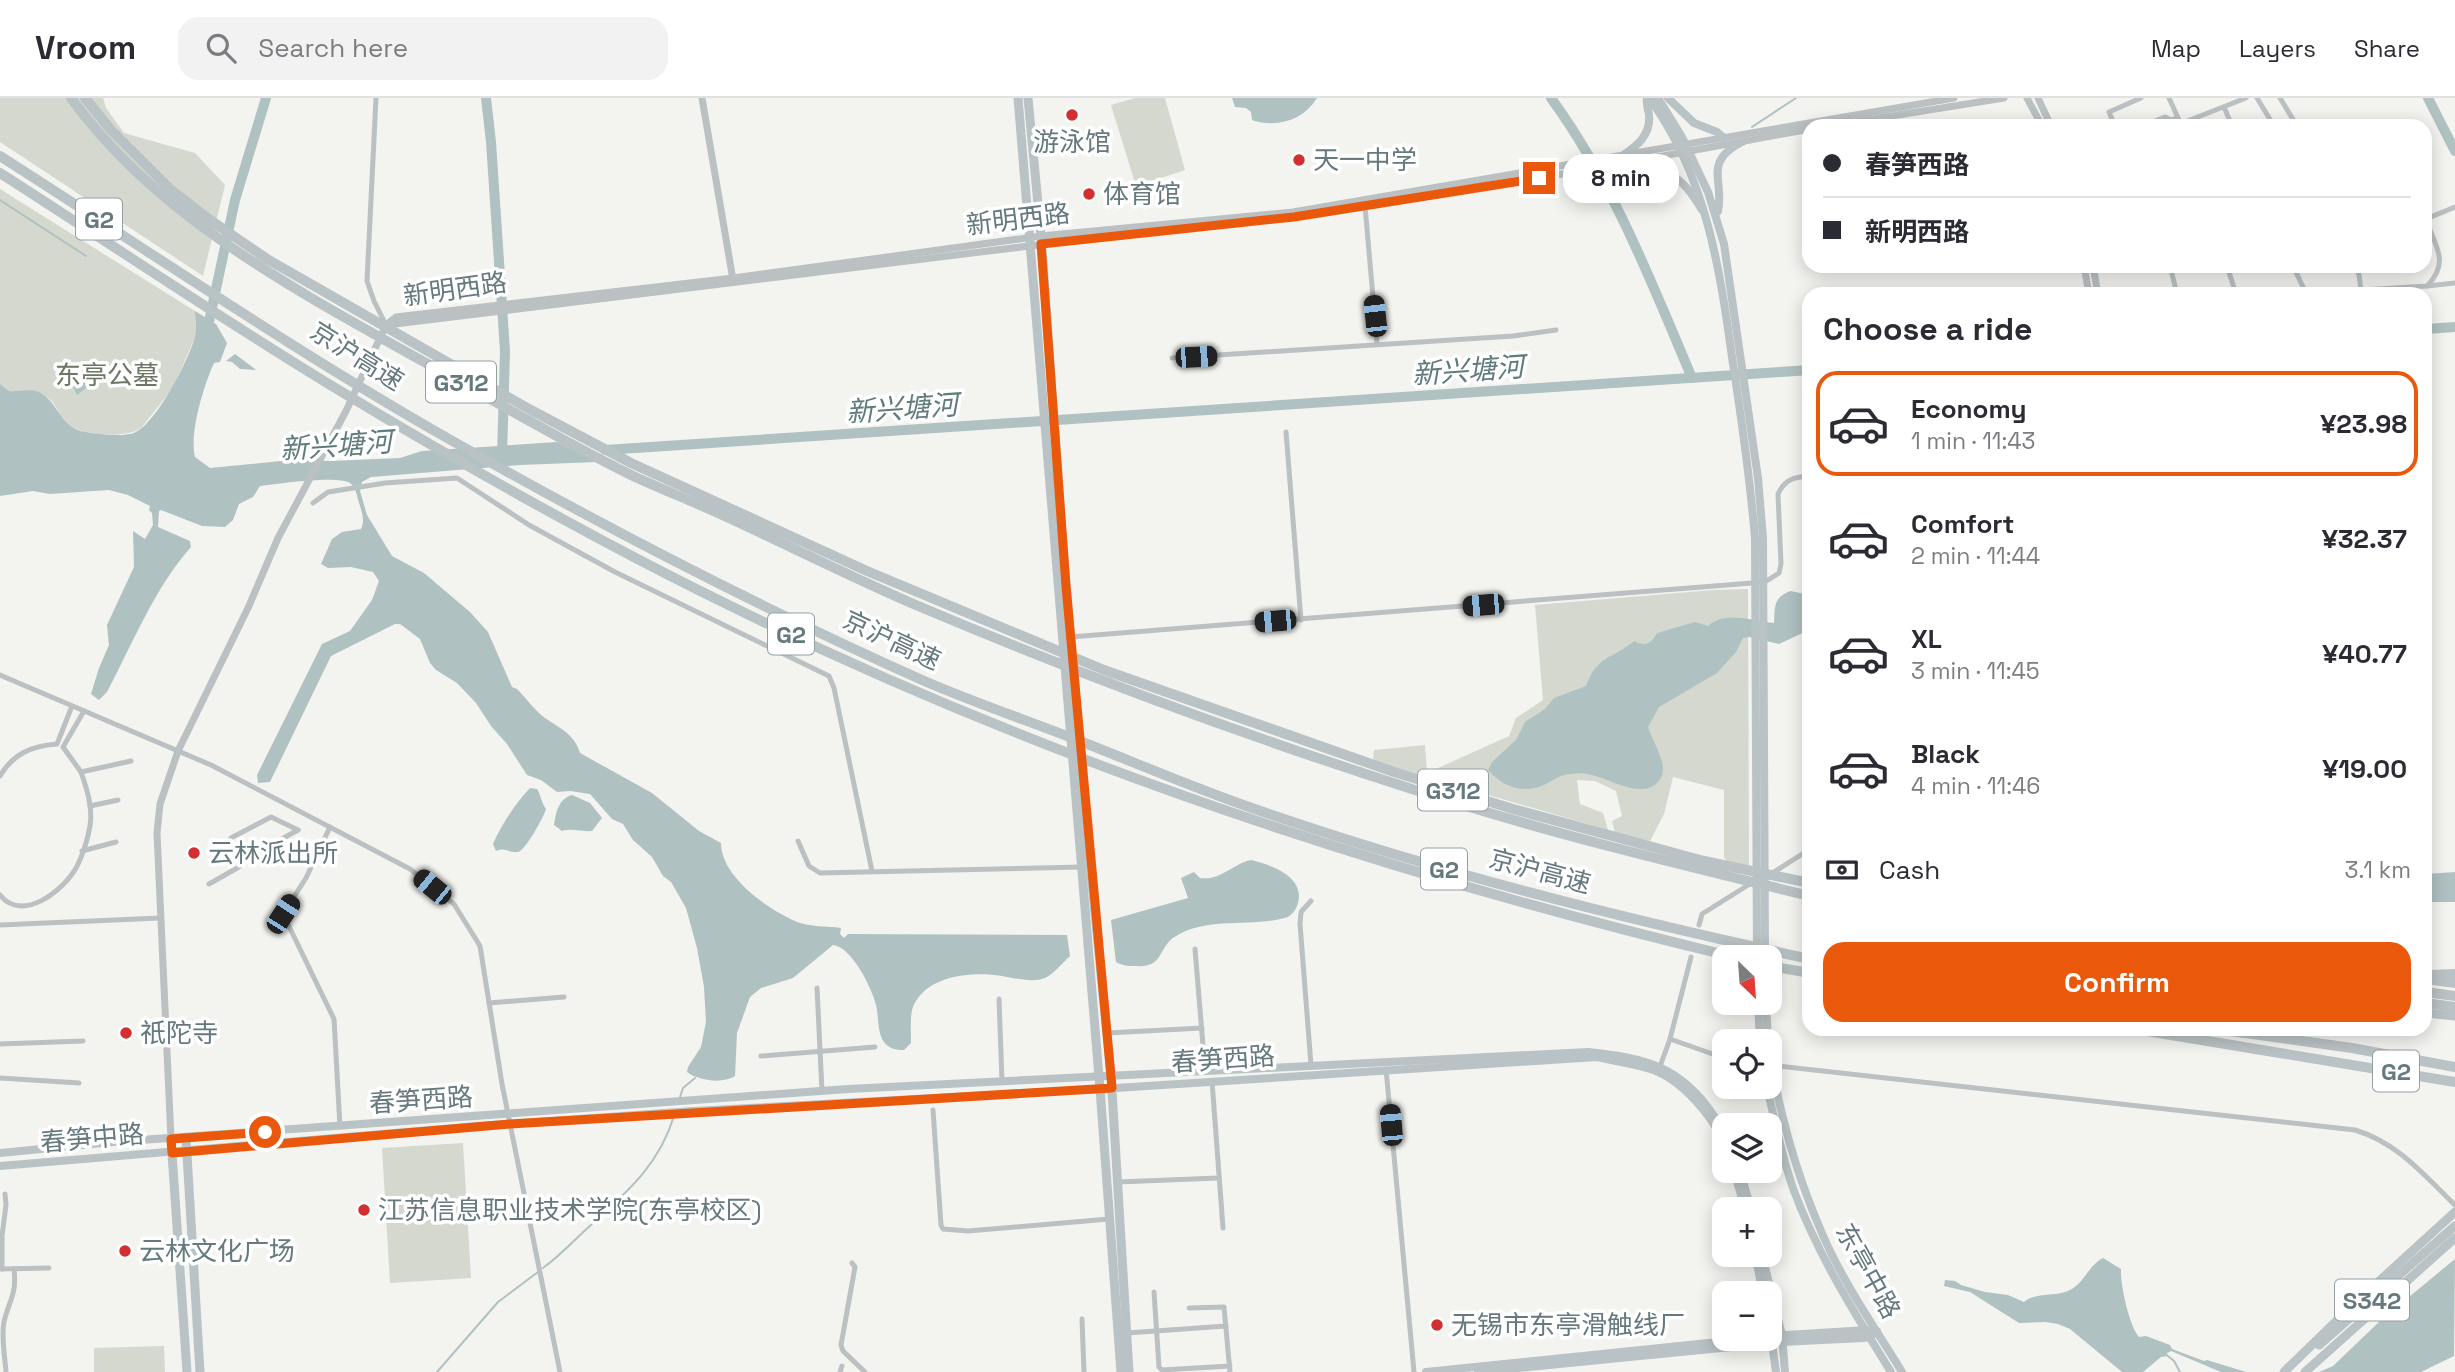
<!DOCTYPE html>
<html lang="en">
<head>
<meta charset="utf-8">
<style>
	:root { --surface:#fff; --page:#f2f2f3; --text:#2b2b33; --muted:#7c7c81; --line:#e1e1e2; --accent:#ea580c }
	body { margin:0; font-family:"Space Grotesk","Noto Sans SC",sans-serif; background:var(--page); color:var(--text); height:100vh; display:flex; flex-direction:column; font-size:26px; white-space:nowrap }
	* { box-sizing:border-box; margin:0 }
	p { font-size:23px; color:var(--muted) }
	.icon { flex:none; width:38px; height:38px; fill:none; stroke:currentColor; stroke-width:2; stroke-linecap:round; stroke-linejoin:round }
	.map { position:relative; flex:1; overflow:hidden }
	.details { position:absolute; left:1802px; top:189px; width:630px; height:749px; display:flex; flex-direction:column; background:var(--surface); border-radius:21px; box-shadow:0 4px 18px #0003 }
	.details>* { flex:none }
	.hud { position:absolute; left:1802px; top:21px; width:630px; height:154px; border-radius:21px; box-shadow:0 4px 18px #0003; display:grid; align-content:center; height:154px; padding:0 21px; background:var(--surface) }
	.needle { width:46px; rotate:155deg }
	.fabs { position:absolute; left:1712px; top:847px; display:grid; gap:14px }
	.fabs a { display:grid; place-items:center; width:70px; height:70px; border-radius:14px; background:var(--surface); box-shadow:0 4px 18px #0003; font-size:35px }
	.end { position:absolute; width:32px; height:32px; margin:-16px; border:9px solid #ea580c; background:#fff; box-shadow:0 0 0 4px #fff }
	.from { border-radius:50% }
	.bubble { position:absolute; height:49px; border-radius:21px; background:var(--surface); box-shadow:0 4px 18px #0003; font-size:23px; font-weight:600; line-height:49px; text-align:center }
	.car { position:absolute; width:21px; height:42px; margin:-21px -10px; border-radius:9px; box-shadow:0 0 5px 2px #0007; background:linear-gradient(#222 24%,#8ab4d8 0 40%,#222 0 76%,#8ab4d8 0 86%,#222 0) }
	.hud b { display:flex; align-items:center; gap:24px; height:66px; font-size:26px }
	.hud b+b { border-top:2px solid var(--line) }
	.hud i { width:18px; height:18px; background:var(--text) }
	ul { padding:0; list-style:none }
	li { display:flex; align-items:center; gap:21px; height:105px; margin:0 14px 10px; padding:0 7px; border:4px solid transparent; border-radius:21px }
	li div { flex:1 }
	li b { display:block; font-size:26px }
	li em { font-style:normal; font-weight:600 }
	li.current { border-color:var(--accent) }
	li>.icon { width:63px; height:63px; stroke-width:1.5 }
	h2 { padding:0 21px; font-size:32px; line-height:84px }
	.pay { display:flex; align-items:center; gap:18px; height:77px; padding:0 21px; font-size:26px }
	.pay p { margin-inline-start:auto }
	.primary-button { display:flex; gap:14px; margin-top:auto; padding:14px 21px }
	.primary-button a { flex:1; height:80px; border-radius:21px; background:var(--accent); color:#fff; font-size:28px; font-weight:600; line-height:80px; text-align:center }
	header { display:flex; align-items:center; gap:42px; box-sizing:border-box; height:98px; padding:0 35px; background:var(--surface); border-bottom:2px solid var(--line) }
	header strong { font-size:33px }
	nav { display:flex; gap:38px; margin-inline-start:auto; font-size:24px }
	.search { width:490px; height:63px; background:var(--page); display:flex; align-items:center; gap:18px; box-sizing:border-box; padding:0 24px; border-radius:21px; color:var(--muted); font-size:26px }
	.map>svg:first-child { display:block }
</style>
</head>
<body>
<header>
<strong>Vroom</strong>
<div class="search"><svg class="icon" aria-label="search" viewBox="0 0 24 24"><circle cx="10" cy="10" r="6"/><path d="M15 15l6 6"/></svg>Search here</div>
<nav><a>Map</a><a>Layers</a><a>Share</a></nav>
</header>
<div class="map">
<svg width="2455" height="1274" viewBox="0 0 2455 1274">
	<rect width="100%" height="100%" fill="#f3f3f0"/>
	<!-- green -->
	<g fill="#d4d8cf">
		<polygon points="0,0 103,0 106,10 124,35 195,55 225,87 203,178 0,44"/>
		<polygon points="1135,0 1165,0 1185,72 1136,88 1111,7"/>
		<path d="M0 91 195 213 196 237 173 290 141 330C125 341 82 338 66 325 58 318 57 305 47 299 34 290 23 295 9 293L0 286Z"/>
		<polygon points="1748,491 1749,769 1727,764 1724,759 1724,692 1673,679 1664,716 1650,743 1615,735 1612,723 1622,718 1616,693 1595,683 1577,682 1580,706 1603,715 1608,732 1373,663 1374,652 1425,647 1427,675 1509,638 1516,620 1543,602 1535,507 1713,492"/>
		<polygon points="463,1045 471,1180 390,1185 382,1050"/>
		<polygon points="164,1248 165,1274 94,1274 94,1250"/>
	</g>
	<!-- water -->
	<g fill="#b0c1c2">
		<path d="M1232 0H1317C1303 23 1276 30 1252 22L1251 14 1246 10 1235 9Z"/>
		<path d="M195 213 216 226 227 245 220 264 214 265C204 287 189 335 195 359L210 370 291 362 330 363 400 360 422 353 557 344 597 364 520 367 371 379 362 384 360 393 367 417 392 458 424 475 470 514 488 534 512 589 517 591C526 600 535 613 545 620 560 630 575 637 580 655L652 695 699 733 721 745C721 779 769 812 797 824 810 829 827 828 841 830L840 836 844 840 848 836 1067 837 1070 858C1063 864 1054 876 1045 880 1032 885 1014 880 1002 878 972 873 923 877 912 912 910 922 911 935 911 945L904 952C896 952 889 951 884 944 877 935 879 918 876 907 872 890 851 848 833 847L793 880 761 890 750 899 737 935 735 978C723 986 699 983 687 974L688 969 701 949 706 924 704 889 697 850 686 810 671 784 663 778 652 759 633 742 623 726 612 721 590 696 570 693 557 694 541 682 527 677 507 646 491 628 476 605 457 585 436 572 430 565 420 541 400 526H395L331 558 270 684 258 685 257 677 322 546 350 533 372 502 379 483 373 474 351 469 328 470 321 466 332 441 342 434 361 431C365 423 362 414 359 405 357 398 356 389 350 385 338 377 276 386 260 388L253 399 239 406 233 422 225 429 202 428 161 412 159 413 158 429 190 443 191 449C154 491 133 545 107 594L99 602 91 596 99 570 109 547 107 527 134 469 133 433 145 441 153 427 152 415 149 412 150 408 128 397 109 392 50 396 33 393 0 398V286L9 293C18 294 27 291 36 293 57 300 57 324 78 332 90 336 124 340 136 334 158 322 188 263 195 239 197 231 195 221 195 213Z"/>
		<polygon points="235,256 255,271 256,272 240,271 232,264 226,263"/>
		<polygon points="93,272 97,272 99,280 77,297 73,289"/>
		<path d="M1791 493 1809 497V532L1779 546 1749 539 1743 540 1736 554 1717 575 1659 609 1648 629C1652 641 1659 652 1662 664 1664 671 1663 679 1658 684 1642 702 1611 681 1592 677 1585 675 1578 675 1570 676 1560 677 1555 681 1546 686 1524 697 1503 689 1488 672L1493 663 1516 642 1525 624 1545 611 1554 600 1586 588C1598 556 1612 562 1634 543 1645 549 1651 546 1657 535L1695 524 1708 528C1725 512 1753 523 1774 525 1775 509 1773 499 1791 493Z"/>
		<path d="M530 690 537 691C541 697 541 704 546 711 544 719 525 753 518 754 509 755 505 749 496 753L493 746C502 726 515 706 530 690Z"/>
		<path d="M572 697 590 705 602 720 592 733C580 734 574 730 562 733L554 727C556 715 558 701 572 697Z"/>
		<path d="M1251 762C1271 767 1305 778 1298 805 1296 811 1294 815 1288 819 1253 830 1209 818 1176 838 1157 849 1165 870 1136 868 1128 868 1123 868 1116 864L1111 822 1188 800 1181 780 1194 774 1200 780C1221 783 1232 766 1251 762Z"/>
		<polygon points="2455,774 2455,804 2426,804 2426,776"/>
		<path d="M2103 1160 2121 1171C2120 1185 2129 1228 2139 1239L2146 1238 2170 1247 2172 1251 2204 1263 2207 1262 2246 1274H2221L2171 1253 2167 1255 2168 1258 2161 1259 2143 1274H2122L2070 1231 2058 1226 2045 1224 2019 1225 1970 1194 1944 1188 1945 1182 1955 1183 1961 1187 1985 1194 2008 1197 2024 1204C2037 1193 2057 1200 2072 1191 2085 1183 2089 1167 2103 1160Z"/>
		<polygon points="2455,1161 2454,1258 2421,1274 2319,1274 2333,1268 2380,1223"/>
	</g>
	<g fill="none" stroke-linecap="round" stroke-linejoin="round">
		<!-- stream -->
		<g stroke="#b0c1c2" stroke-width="2">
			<polyline points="1752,29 1796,0"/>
			<polyline points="0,102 86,158"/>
			<polyline points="680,999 683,990 695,980"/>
			<path d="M543 1170C561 1157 575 1141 592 1126 628 1093 659 1067 674 1018"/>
			<polyline points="2168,1258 2174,1263 2180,1274"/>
			<polyline points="437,1274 498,1204 538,1174"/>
		</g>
		<!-- river -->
		<g stroke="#b0c1c2" stroke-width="10">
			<polyline points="486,0 491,44 505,253 502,359"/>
			<path d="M1551 0C1613 85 1651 183 1692 280"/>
			<polyline points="2428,0 2455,53"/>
			<polyline points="2426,231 2455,229"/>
			<polyline points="207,233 235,102 266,0"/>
			<polyline points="605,352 1810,272"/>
		</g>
		<!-- minor -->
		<g stroke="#bbc0c2" stroke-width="5">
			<polyline points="376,0 367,183 374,203 386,227"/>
			<polyline points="2169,0 2179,22"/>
			<polyline points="2257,0 2274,28"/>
			<polyline points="2280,0 2297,28"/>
			<polyline points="2224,9 2232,28"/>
			<polyline points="2180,26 2246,0"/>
			<polyline points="2115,28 2109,14 2141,0"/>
			<polyline points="2142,28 2165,19 2171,22 2178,20"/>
			<polyline points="1365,108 1377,245"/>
			<polyline points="2426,121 2455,109"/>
			<polyline points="2170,168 2177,196"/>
			<polyline points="2227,168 2236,196"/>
			<path d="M2293 168 2304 191 2313 195 2427 188C2450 165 2436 148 2426 123"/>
			<polyline points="2356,168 2359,177 2361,192"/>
			<polyline points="2427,188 2455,185"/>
			<polyline points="1172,260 1513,238 1556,232"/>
			<polyline points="1286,334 1301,522"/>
			<polyline points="313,405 328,394 360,389 385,385 457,380 529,427 615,474 829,578 834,590 872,773"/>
			<path d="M1070 539 1765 484 1779 475 1781 466 1778 396C1785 381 1794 379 1810 378"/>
			<polyline points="0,577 211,667 410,771 454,806 480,848 502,986 560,1274"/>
			<polyline points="81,674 63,649 84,613"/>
			<path d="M0 678C13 656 31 648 57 646L72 608"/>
			<polyline points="90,708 118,702"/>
			<polyline points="330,729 306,780 283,816 334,921 340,1029"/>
			<polyline points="231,740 271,719 298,732"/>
			<polyline points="798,743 809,768 820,775 1082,769"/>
			<polyline points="82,753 116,744"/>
			<polyline points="1771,776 1810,751"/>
			<polyline points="209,786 239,769 247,760 298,732"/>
			<path d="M0 797C22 825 63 793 76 770 82 759 88 741 90 728 93 710 87 691 81 674L131 663"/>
			<polyline points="1311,803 1301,814 1300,826 1311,967"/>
			<polyline points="0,827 160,820"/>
			<polyline points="1699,827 1702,816 1753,784"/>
			<polyline points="1195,851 1205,972"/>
			<polyline points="817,890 822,993"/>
			<polyline points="999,901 1002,983"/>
			<polyline points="489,905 564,899"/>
			<polyline points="1107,935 1202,930"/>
			<polyline points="1670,941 1724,960"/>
			<polyline points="0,946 83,943"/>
			<polyline points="761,958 875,949"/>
			<path d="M1769 967 2355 1032C2398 1045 2423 1076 2455 1107"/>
			<polyline points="1386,971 1414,1274"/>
			<polyline points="1659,971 1670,941 1691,859"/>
			<polyline points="0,980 79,985"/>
			<polyline points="1212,983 1223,1130"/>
			<polyline points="933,1012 941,1127 943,1131 968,1133 1109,1121"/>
			<polyline points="1118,1084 1218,1080"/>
			<polyline points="852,1165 855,1169 841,1247 843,1253 865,1274"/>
			<polyline points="0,1171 49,1170"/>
			<polyline points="2,1171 2,1138 6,1107 5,1096"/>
			<polyline points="1154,1194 1159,1269 1162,1272 1230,1268"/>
			<polyline points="1189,1210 1224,1209 1230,1274"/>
			<polyline points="1082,1221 1084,1274"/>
			<polyline points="1127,1235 1226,1228"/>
			<path d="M6 1274C5 1259 1 1239 4 1224 9 1202 17 1197 14 1171"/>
			<polyline points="840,1274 842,1268"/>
		</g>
		<!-- tertiary -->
		<g stroke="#bbc0c2" stroke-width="7">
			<polyline points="702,0 733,182"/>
			<polyline points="2027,0 2042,28"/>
			<polyline points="2038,0 2051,28"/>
			<polyline points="1829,28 2004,0"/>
			<polyline points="2084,168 2089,196"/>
			<polyline points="2093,168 2098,196"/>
			<polyline points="387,227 1029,148 1294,119 1581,73 1810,31"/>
			<polyline points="171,1041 157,735 160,706 178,653 248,510 278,440 346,313 386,227 396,219 733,180 1041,138 1293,114 1954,0"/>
		</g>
		<!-- secondary -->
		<g stroke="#b9c2c4" stroke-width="8">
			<path d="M1649 0C1707 79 1720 172 1733 266 1742 324 1750 382 1755 440L1757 859"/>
			<polyline points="1658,0 1682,39 1708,94 1724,146 1758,380 1763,440 1765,859"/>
			<polyline points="1668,0 1694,25 1717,34 1724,40"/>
			<path d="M1622 58C1637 48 1651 37 1649 17 1648 10 1646 7 1647 0"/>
			<path d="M1638 62C1646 70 1658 70 1668 75 1684 83 1693 97 1702 112"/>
			<path d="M1718 113C1725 82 1701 64 1744 43"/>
			<polyline points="1758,905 1760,943"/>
			<polyline points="1766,905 1768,943"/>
			<path d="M1769 950C1779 1016 1797 1079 1824 1140 1845 1187 1875 1230 1902 1274"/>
			<path d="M1767 989C1775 1024 1782 1060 1794 1093 1818 1157 1855 1216 1891 1274"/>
			<path d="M0 1055 113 1044 848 991 1588 954C1644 960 1681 968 1714 1018"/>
			<path d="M0 1068 478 1028 693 1013 1100 991 1597 959C1616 964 1638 966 1656 973 1685 985 1710 1017 1724 1043"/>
			<polyline points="1734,1073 1745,1111"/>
			<polyline points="1740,1073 1751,1111"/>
			<polyline points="1755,1157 1763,1195"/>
			<polyline points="1762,1157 1782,1237 1785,1274"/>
			<polyline points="1769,1223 1776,1274"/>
			<polyline points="1769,1238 1867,1232"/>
			<polyline points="1426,1274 1747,1241"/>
			<polyline points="1478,1274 1782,1244 1863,1240 1870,1239 1877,1233"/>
		</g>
		<!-- primary -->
		<g stroke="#b9c2c4" stroke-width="9">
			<polyline points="1018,0 1100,991 1121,1274"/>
			<polyline points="1028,0 1041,138 1064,462 1089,754 1111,976 1129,1274"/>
			<polyline points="2426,915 2455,918"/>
			<polyline points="186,1040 200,1274"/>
			<polyline points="171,1041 187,1274"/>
			<polyline points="2319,1247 2455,1128"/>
			<polyline points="2284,1274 2353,1207 2455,1114"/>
			<polyline points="2305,1274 2455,1140"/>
		</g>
		<!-- trunk -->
		<g stroke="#b9c2c4" stroke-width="10">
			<path d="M71 0C160 123 305 197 435 270 500 306 564 344 631 377 663 392 697 405 729 420 794 450 857 482 923 510 1084 578 1249 639 1415 692 1545 734 1677 766 1810 798"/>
			<polyline points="85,0 111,32 171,92 210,122 267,161 529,311 631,365 867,473 1104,572 1394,674 1513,711 1704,763 1810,785"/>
			<polyline points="2431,877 2455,876"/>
			<polyline points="2426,881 2455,885"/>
			<polyline points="2426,894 2455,898"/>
			<polyline points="2426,905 2455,909"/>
		</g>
		<!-- motorway -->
		<g stroke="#b9c2c4" stroke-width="10">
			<path d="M0 58C149 153 296 254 449 341 602 428 761 510 922 582 977 606 1035 625 1090 647 1143 668 1195 690 1249 709 1432 773 1620 820 1810 861"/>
			<path d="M0 75C111 146 220 220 332 288 466 369 604 447 745 515 1059 668 1395 778 1734 859"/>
			<polyline points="1769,868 1810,875"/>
			<polyline points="2135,931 2455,984"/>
			<polyline points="2216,931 2352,950 2455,969"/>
		</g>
	</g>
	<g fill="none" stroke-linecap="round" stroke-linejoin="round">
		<!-- route -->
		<polyline stroke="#ea580c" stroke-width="9" points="265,1034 171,1041 172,1055 510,1026 1112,990 1066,488 1041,146 1294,119 1539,80"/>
	</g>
	<!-- markers -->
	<g fill="#d42f30" stroke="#fff" stroke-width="2.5">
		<circle cx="1072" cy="17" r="7"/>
		<circle cx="1299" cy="62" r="7"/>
		<circle cx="1089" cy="96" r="7"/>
		<circle cx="194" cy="755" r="7"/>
		<circle cx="126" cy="935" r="7"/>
		<circle cx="364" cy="1112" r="7"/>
		<circle cx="125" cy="1153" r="7"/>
		<circle cx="1437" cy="1227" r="7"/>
	</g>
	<g text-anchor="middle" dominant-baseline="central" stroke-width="7" stroke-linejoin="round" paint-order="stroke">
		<!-- shield labels -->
		<g fill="#fff" stroke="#93a1a5" stroke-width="2">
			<rect x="76" y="100.5" width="46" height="41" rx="5"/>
			<rect x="426" y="263.5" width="70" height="41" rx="5"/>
			<rect x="768" y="515.5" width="46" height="41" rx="5"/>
			<rect x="1418" y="671.5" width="70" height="41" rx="5"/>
			<rect x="1421" y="750.5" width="46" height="41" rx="5"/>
			<rect x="2373" y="952.5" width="46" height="41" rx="5"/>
			<rect x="2335" y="1181.5" width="74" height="41" rx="5"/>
		</g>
		<g font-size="24" font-weight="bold" fill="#65797e">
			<text x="99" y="121">G2</text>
			<text x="461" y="284">G312</text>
			<text x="791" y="536">G2</text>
			<text x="1453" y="692">G312</text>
			<text x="1444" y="771">G2</text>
			<text x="2396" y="973">G2</text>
			<text x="2372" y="1202">S342</text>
		</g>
		<!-- poi labels -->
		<g font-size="26" fill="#65797e" stroke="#fff" text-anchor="start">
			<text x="1072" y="44" text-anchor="middle">游泳馆</text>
			<text x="1313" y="62">天一中学</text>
			<text x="1103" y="96">体育馆</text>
			<text x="208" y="755">云林派出所</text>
			<text x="140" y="935">祇陀寺</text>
			<text x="378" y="1112">江苏信息职业技术学院(东亭校区)</text>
			<text x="139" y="1153">云林文化广场</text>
			<text x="1451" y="1227">无锡市东亭滑触线厂</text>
		</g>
		<!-- street labels -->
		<g font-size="26" fill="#65797e" stroke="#fff">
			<text transform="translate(1018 121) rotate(-7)">新明西路</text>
			<text transform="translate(455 191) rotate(-8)">新明西路</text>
			<text transform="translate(357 258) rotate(32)">京沪高速</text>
			<text transform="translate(892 542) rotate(25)">京沪高速</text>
			<text transform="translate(1540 773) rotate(15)">京沪高速</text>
			<text transform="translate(1223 961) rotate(-4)">春笋西路</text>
			<text transform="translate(421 1002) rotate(-4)">春笋西路</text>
			<text transform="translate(92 1040) rotate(-5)">春笋中路</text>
			<text transform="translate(1868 1173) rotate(61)">东亭中路</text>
		</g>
		<!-- park labels -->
		<g font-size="26" fill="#6b7663" stroke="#fff">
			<text x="107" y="277">东亭公墓</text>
		</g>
		<!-- water labels -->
		<g font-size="28" font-style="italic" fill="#607b7c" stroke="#fff">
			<text transform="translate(1468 272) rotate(-4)">新兴塘河</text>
			<text transform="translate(902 310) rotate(-4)">新兴塘河</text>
			<text transform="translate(336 347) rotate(-4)">新兴塘河</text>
		</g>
	</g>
</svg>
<div class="fabs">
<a><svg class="needle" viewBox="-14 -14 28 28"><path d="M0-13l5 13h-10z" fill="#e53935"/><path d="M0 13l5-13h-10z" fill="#7c7c81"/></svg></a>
<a><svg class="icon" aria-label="locate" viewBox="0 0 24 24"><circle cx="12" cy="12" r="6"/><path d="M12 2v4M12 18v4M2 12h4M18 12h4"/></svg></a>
<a><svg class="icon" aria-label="layers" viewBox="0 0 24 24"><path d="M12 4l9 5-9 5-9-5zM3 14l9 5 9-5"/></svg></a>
<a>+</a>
<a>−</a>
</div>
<i class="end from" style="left:265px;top:1034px"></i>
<i class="end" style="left:1539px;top:80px"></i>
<div class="bubble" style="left:1563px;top:56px;width:116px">8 min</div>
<i class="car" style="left:1375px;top:218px;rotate:354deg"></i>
<i class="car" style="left:1196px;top:259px;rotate:87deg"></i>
<i class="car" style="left:1483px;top:507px;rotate:265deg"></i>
<i class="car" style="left:1275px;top:523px;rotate:265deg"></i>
<i class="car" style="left:432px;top:789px;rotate:309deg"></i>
<i class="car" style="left:283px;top:816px;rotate:33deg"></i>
<i class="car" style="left:1391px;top:1027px;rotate:355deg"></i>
<div class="hud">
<b><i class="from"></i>春笋西路</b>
<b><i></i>新明西路</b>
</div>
<section class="details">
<h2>Choose a ride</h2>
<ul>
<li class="current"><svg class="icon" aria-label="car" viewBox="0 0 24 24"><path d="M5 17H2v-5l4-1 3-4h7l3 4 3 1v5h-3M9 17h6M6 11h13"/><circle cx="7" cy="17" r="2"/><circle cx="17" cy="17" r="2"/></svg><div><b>Economy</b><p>1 min · 11:43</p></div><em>¥23.98</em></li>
<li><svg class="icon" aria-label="car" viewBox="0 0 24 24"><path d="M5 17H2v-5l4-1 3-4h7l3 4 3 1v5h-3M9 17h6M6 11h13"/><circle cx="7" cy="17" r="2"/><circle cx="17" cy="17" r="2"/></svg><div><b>Comfort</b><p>2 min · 11:44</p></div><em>¥32.37</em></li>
<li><svg class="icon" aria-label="car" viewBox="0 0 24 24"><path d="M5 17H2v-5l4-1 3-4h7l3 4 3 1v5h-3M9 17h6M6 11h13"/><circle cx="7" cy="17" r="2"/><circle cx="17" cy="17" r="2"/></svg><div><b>XL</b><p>3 min · 11:45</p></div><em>¥40.77</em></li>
<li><svg class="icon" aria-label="car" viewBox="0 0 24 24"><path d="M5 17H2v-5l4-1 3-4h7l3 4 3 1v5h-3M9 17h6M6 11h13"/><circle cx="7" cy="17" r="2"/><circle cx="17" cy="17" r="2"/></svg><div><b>Black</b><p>4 min · 11:46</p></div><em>¥19.00</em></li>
</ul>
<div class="pay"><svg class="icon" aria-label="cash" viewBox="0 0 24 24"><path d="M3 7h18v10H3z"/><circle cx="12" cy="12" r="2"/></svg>Cash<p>3.1 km</p></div>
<div class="primary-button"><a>Confirm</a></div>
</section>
</div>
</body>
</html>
